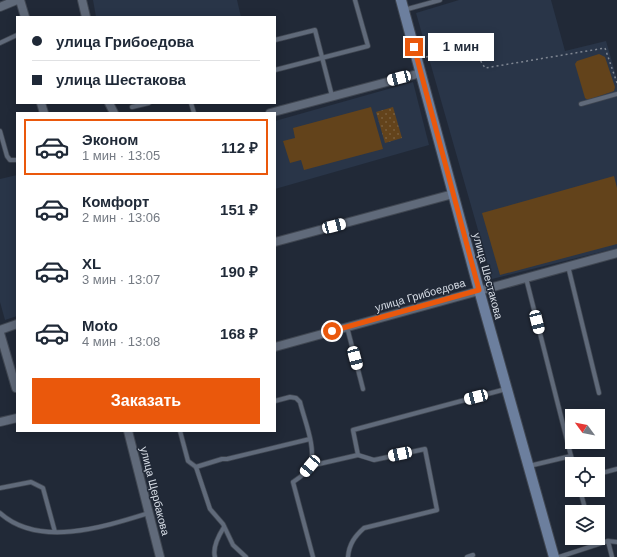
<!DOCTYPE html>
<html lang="ru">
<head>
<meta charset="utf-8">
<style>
	:root { --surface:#fff; --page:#f2f2f3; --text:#1f2937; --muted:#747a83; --line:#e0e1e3; --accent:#ea580c }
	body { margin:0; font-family:Helvetica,sans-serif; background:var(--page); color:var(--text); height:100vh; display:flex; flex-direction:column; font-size:15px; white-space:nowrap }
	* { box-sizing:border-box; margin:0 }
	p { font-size:13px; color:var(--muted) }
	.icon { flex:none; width:22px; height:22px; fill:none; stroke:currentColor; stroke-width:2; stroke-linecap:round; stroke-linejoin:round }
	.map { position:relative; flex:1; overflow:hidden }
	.sheet { position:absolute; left:16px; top:112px; width:260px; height:320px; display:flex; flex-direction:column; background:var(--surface); border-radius:0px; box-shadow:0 2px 10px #0003 }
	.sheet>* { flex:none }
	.hud { position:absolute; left:16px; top:16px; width:260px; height:88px; border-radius:0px; box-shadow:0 2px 10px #0003; display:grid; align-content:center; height:88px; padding:0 16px; background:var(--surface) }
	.needle { width:26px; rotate:302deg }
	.fabs { position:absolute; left:565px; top:409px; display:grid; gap:8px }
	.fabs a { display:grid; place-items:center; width:40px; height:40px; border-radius:0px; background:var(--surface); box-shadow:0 2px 10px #0003; font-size:20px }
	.end { position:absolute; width:18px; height:18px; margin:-9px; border:5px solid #ea580c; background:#fff; box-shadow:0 0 0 2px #fff }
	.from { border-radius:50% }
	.bubble { position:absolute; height:28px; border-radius:0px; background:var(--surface); box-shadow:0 2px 10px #0003; font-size:13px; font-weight:600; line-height:28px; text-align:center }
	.car { position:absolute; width:12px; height:24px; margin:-12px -6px; border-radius:5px; box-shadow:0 0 3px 1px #0007; background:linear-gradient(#fff 24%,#345 0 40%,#fff 0 76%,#345 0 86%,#fff 0) }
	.hud b { display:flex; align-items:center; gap:14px; height:38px; font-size:15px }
	.hud b+b { border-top:1px solid var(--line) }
	.hud i { width:10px; height:10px; background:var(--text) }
	ul { padding:7px 0 0; list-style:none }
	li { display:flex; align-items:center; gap:12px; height:56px; margin:0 8px 6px; padding:0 8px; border:2px solid transparent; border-radius:0px }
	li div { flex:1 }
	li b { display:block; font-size:15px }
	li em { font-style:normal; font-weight:600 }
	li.selected { border-color:var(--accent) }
	li>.icon { width:36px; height:36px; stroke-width:1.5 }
	.action { display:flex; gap:8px; margin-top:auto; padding:8px 16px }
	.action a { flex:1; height:46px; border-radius:0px; background:var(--accent); color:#fff; font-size:16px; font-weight:600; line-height:46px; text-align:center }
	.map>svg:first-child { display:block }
</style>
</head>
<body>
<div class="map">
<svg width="617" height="557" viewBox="0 0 617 557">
	<defs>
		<pattern id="park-dots" width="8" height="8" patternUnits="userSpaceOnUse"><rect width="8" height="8" fill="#63431b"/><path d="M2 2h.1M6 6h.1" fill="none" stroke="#795e3c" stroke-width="1.8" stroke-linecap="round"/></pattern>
	</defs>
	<rect width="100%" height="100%" fill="#212937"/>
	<!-- built -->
	<g fill="#293548">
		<polygon points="93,0 237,0 241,17 96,17"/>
		<polygon points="459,0 551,0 565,51 606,41 617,79 617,248 492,279 416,13"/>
		<polygon points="413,82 429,145 275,189 275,121"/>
		<polygon points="17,175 17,316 5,320 0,302 0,179"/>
	</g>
	<!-- green -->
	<g fill="#63431b">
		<polygon points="599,54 605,57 615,87 614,91 588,100 585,98 575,64 577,61"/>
		<polygon points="371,107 383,149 304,170 301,160 290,163 283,141 295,138 293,128"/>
		<polygon points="614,176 617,188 617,244 500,275 482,213"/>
	</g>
	<!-- park -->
	<polygon fill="url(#park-dots)" points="393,107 402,138 385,143 376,112"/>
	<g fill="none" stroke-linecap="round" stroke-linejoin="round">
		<!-- lane casing -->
		<g stroke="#404752" stroke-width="5.5">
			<g id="lane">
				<polyline points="404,10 440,0"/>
				<polyline points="275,40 315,30 332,96"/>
				<polyline points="0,43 17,35"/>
				<polyline points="275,70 368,46 355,0"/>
				<polyline points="191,103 194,113"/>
				<polyline points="581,104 617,94"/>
				<polyline points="132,107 149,103"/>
				<polyline points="0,131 7,156 10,160 17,160"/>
				<polyline points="568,266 599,393"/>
				<polyline points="526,278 571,456 529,466"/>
				<polyline points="347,327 363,389"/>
				<path d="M275 401 290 397 296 398 300 402C304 419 317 449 310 466 307 473 299 478 293 482L313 557"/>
				<polyline points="180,431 188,461 196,467 222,459 227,459 310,439"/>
				<polyline points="571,456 574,464"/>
				<polyline points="310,466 358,455 353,430 506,389"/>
				<polyline points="196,467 210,509 223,524 233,545 246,557"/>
				<polyline points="598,474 617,469"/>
				<polyline points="0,488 31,482 43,488 55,532"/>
				<polyline points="580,490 586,512"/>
				<path d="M0 513C39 548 104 527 149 513"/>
				<polyline points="593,538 595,545"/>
				<polyline points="608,541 617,542"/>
				<path d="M215 557C212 547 219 535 224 527"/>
				<path d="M348 557C349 544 355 536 364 528L437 510 425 449 374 460 358 455"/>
				<polyline points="467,557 473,555"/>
				<polyline points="559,557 608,541 612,557"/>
			</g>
		</g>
		<!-- street casing -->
		<g stroke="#404752" stroke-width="10">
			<g id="street">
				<polyline points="20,0 25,17"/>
				<polyline points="82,0 86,17"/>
				<polyline points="0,7 17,0"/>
				<polyline points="41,103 44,113"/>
				<polyline points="109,103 114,113"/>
				<polyline points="270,113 421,73"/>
				<polyline points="275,242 453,194"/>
				<polyline points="0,330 17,324"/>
				<polyline points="0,333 16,388"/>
				<polyline points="275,347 617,253"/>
				<polyline points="0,422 17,418"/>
				<polyline points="128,431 160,557"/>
			</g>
		</g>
		<!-- secondary casing -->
		<g stroke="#404752" stroke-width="12">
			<polyline id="secondary" points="401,0 479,290 554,557"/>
		</g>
		<!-- path -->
		<g stroke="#7f8692" stroke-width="1.5" stroke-dasharray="2 3" stroke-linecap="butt">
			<polyline points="460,48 471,45 485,68 605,48 617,83"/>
			<polyline points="426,57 454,50"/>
		</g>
		<!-- lane -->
		<use href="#lane" stroke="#606a7a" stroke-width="4"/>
		<!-- street -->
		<use href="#street" stroke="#606a7a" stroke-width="8"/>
		<!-- secondary -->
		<use href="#secondary" stroke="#6c7f9e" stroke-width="10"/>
	</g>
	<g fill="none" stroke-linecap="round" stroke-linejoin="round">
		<!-- route -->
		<polyline stroke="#ea580c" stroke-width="5" points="332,331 479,290 414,47"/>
	</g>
	<g text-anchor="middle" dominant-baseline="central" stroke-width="3" stroke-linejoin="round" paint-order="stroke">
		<!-- street labels -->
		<g font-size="11" fill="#d8dee7" stroke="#212937">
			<text transform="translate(488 276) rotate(75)">улица Шестакова</text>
			<text transform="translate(420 295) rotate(-16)">улица Грибоедова</text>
			<text transform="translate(155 491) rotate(76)">улица Щербакова</text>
		</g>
	</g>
</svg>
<div class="fabs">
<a><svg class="needle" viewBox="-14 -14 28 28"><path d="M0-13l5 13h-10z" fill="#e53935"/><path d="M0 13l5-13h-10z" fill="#747a83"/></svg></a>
<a><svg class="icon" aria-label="locate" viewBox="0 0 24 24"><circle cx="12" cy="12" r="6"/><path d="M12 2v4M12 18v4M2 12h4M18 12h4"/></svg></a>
<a><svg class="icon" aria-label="layers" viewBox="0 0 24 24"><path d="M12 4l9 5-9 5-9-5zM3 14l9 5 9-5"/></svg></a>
</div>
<i class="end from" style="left:332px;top:331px"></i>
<i class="end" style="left:414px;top:47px"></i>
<div class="bubble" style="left:428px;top:33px;width:66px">1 мин</div>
<i class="car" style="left:399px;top:78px;rotate:255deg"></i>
<i class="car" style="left:334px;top:226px;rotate:75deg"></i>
<i class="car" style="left:537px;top:322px;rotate:166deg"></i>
<i class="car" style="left:355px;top:358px;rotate:165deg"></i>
<i class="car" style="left:476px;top:397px;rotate:255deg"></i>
<i class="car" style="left:400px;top:454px;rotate:258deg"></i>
<i class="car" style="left:310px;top:466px;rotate:220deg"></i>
<div class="hud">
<b><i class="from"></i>улица Грибоедова</b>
<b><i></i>улица Шестакова</b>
</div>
<section class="sheet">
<ul>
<li class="selected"><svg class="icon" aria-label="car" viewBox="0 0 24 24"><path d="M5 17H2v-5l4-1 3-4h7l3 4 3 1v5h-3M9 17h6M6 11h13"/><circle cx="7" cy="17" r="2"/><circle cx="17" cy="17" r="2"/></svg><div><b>Эконом</b><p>1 мин · 13:05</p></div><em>112 ₽</em></li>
<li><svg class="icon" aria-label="car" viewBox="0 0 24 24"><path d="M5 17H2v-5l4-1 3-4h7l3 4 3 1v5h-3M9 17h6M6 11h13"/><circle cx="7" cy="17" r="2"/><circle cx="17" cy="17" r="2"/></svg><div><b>Комфорт</b><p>2 мин · 13:06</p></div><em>151 ₽</em></li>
<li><svg class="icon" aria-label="car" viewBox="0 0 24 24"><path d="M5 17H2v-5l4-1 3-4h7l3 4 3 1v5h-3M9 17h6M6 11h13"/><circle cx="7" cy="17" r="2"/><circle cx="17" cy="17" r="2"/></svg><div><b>XL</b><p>3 мин · 13:07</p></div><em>190 ₽</em></li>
<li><svg class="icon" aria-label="car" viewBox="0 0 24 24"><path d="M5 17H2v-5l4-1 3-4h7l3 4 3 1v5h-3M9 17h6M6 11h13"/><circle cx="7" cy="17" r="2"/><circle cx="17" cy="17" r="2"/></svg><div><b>Moto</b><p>4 мин · 13:08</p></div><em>168 ₽</em></li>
</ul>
<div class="action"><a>Заказать</a></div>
</section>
</div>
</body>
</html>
